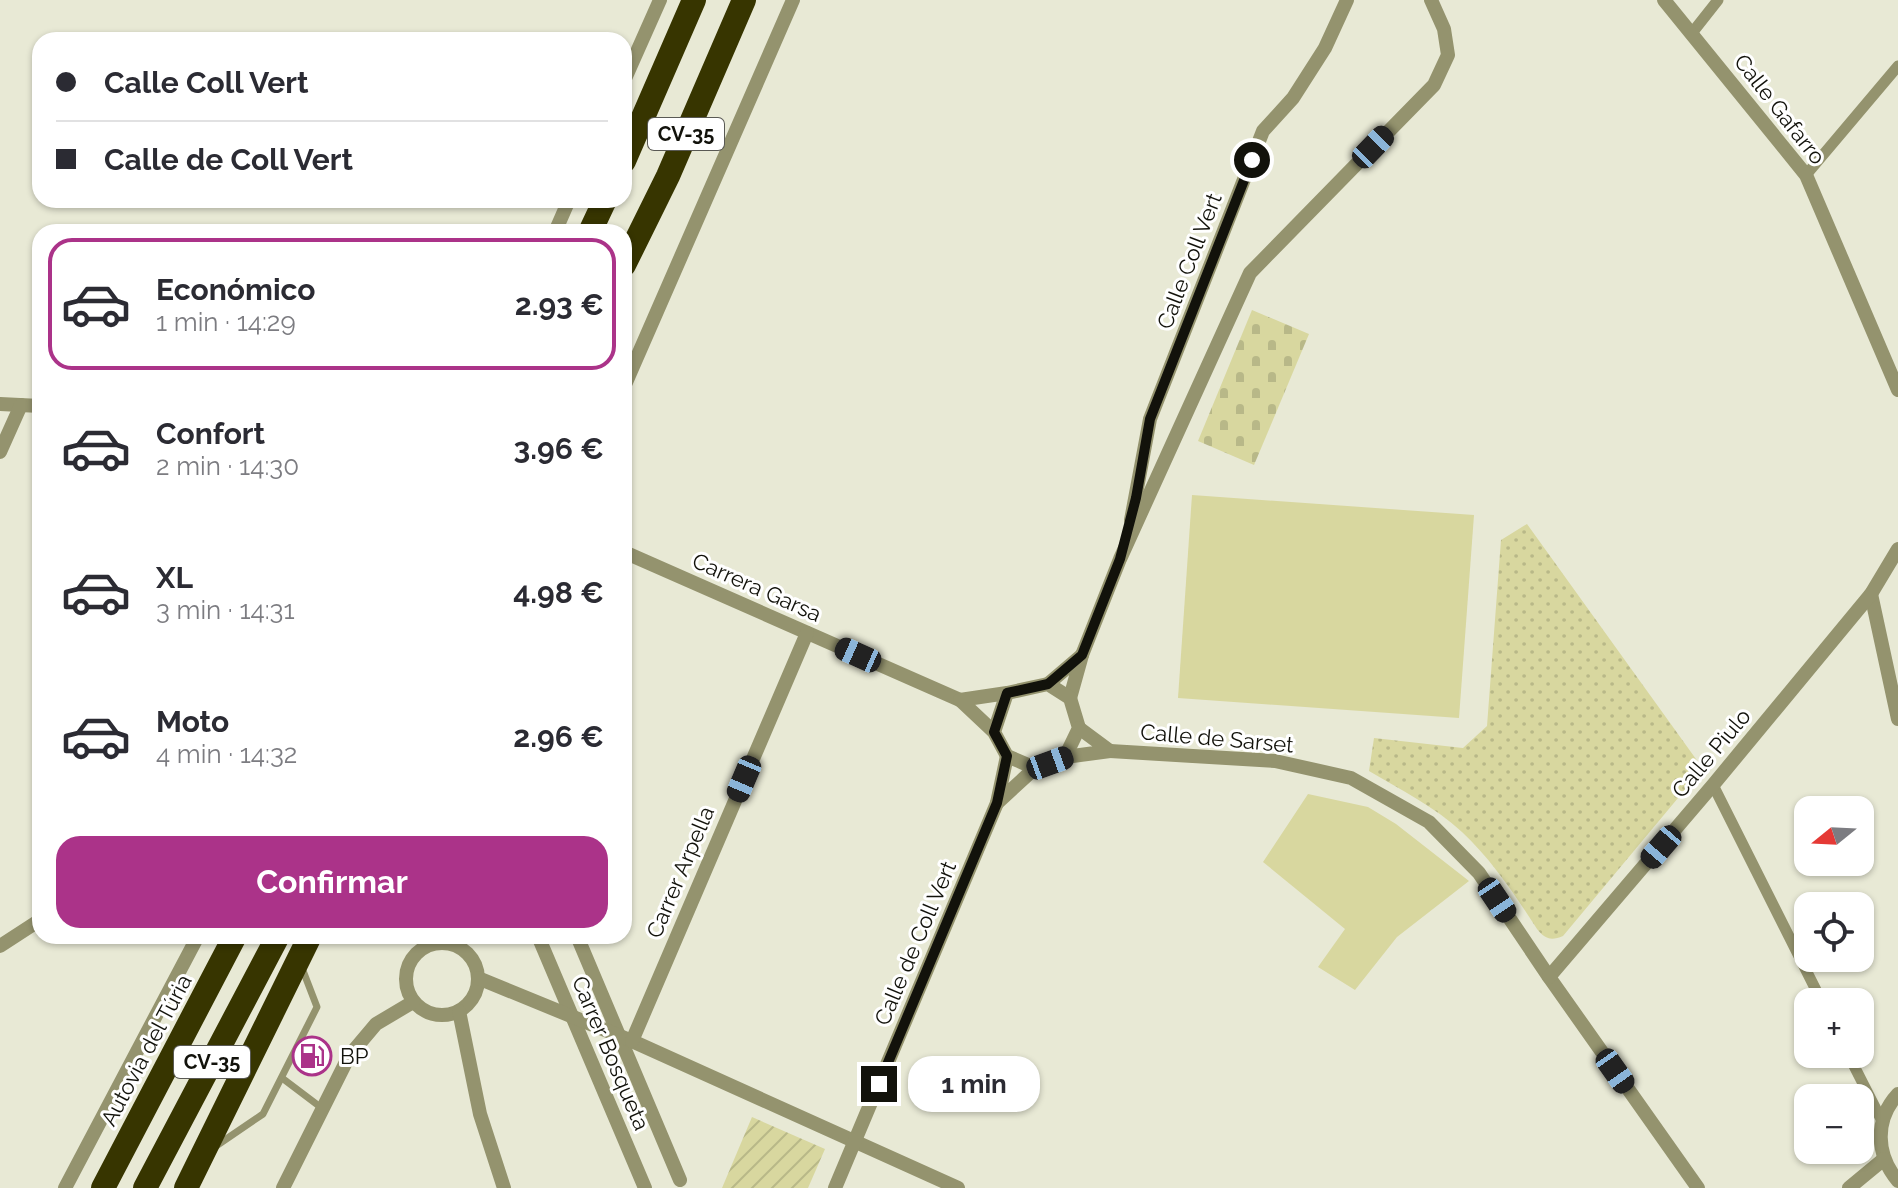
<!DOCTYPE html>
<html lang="es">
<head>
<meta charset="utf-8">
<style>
	:root { --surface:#fff; --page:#f2f2f3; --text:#2b2b33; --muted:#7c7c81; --line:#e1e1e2; --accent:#ab3389 }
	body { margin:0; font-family:Raleway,sans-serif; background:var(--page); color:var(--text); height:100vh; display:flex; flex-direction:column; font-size:30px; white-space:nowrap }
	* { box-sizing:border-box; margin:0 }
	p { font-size:26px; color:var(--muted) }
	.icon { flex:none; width:44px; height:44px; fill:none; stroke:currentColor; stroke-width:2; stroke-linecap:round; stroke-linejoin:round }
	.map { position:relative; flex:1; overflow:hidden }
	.sheet { position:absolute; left:32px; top:224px; width:600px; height:720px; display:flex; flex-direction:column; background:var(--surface); border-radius:24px; box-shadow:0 2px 6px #0004 }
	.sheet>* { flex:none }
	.guide { position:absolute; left:32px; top:32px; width:600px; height:176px; border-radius:24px; box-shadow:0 2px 6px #0004; display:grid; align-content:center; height:176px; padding:0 24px; background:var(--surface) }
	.needle { width:52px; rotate:252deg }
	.fabs { position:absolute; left:1794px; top:796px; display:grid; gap:16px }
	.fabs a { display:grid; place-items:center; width:80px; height:80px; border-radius:16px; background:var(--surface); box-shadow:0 2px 6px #0004; font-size:40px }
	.end { position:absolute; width:36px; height:36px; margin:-18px; border:10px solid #12120b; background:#fff; box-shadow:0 0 0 4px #fff }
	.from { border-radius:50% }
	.bubble { position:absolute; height:56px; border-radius:24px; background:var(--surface); box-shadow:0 2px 6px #0004; font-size:26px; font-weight:700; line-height:56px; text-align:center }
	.car { position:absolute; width:24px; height:48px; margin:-24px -12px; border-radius:10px; box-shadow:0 0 6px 2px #0007; background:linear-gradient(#222 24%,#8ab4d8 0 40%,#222 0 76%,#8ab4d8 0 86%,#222 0) }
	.guide b { display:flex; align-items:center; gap:28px; height:76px; font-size:30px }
	.guide b+b { border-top:2px solid var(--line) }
	.guide i { width:20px; height:20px; background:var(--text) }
	ul { padding:14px 0 0; list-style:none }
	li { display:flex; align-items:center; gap:24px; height:132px; margin:0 16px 12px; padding:0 8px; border:4px solid transparent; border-radius:24px }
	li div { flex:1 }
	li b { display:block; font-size:30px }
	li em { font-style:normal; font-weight:700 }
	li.selected { border-color:var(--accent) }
	li>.icon { width:72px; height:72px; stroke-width:1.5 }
	.action { display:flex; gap:16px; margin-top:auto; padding:16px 24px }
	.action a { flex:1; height:92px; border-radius:24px; background:var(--accent); color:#fff; font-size:32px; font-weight:700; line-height:92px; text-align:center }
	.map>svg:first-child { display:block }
</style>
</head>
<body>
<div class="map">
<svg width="1898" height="1188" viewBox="0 0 1898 1188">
	<defs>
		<pattern id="cemetery-stones" width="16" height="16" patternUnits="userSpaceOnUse" patternTransform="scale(2)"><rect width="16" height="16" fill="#d8d79f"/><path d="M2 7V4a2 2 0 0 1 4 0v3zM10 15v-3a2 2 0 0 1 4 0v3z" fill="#b8b888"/></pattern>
		<pattern id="park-dots" width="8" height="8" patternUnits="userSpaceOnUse" patternTransform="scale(2)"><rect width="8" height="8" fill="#d8d79f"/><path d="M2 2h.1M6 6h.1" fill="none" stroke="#b8b888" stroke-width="1.8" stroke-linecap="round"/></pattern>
		<pattern id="garden-furrows" width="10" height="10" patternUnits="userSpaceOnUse" patternTransform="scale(2)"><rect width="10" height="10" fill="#d8d79f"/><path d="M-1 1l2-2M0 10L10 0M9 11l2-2" fill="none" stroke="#b8b888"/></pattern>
	</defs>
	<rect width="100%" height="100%" fill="#e8e9d5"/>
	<!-- cemetery -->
	<polygon fill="url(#cemetery-stones)" points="1252,310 1309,334 1254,465 1198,441"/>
	<!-- park -->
	<path fill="url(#park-dots)" d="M1527 524 1701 766 1688 786 1563 936C1551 941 1545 939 1537 929 1515 895 1492 860 1462 832 1435 807 1401 790 1369 771L1374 738 1463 748 1487 726 1501 540Z"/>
	<!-- garden -->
	<polygon fill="url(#garden-furrows)" points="752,1117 825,1149 808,1188 722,1188"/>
	<!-- pitch -->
	<g fill="#d8d79f">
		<polygon points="1192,495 1474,515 1459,718 1178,698"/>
		<polygon points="1308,794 1368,807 1396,824 1469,881 1397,937 1355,990 1318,967 1345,929 1263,862"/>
	</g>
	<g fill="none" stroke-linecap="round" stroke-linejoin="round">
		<!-- service -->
		<g stroke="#94936e" stroke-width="7">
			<polyline points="282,1078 323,1109"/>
			<polyline points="216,1146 263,1114 317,1007 302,968"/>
		</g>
		<!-- pedestrian -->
		<g stroke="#94936e" stroke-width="11">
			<polyline points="1692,33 1718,0"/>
			<polyline points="1806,175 1898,66"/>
			<polyline points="1713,785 1822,1002"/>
			<polyline points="1848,1054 1882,1121"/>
		</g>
		<!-- minor -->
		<g stroke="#94936e" stroke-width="14">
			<polyline points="1664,0 1806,175 1898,390"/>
			<polyline points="624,81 660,0"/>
			<polyline points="555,232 569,200"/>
			<polyline points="624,387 793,0"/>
			<polyline points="0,404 40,406"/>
			<polyline points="0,452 21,405"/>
			<polyline points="1131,520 1150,419 1263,131 1293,98 1325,48 1347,0"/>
			<polyline points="624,552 960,700"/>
			<polyline points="1871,594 1898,719"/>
			<polyline points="1082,655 1120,559 1250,273 1434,85 1448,55 1444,29 1431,0"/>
			<polyline points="1048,684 1082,655 1070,698"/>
			<polyline points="994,732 1007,693 1048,684 1070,698 1079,728 1065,757 1035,768 1007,756 994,732 960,700 1007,693"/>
			<polyline points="1110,751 1275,761 1351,778 1429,822 1479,873 1549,977 1698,1188"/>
			<polyline points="1007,756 997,803 1035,768"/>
			<polyline points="1065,757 1110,751 1079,728"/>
			<polyline points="538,936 645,1188"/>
			<polyline points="577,936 680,1180"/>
			<circle cx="442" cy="979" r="36"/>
			<polyline points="0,946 40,920"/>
			<polyline points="1549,977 1713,785 1871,594 1898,549"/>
			<polyline points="478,978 632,1041 958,1188"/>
			<polyline points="459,1011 480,1114 504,1188"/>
			<polyline points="632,1041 807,633"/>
			<path d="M1898 1094C1874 1120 1876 1155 1898 1181"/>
			<polyline points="65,1188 198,936"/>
			<polyline points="283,1188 349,1056 376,1024 413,1002"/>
			<polyline points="835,1188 997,803"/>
			<polyline points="1849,1188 1884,1159"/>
		</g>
		<!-- motorway -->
		<g stroke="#373500" stroke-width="24">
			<polyline points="624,161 694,0"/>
			<polyline points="590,232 605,200"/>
			<polyline points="624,265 668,176 744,0"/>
			<polyline points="103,1188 235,936"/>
			<polyline points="145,1188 278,936"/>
			<polyline points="186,1188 310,936"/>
		</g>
	</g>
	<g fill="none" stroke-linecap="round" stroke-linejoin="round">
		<!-- route -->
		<polyline stroke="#12120b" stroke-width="10" points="879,1084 997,803 1007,756 994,732 1007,693 1048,684 1082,655 1120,559 1136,498 1150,419 1252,160"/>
	</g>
	<!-- icons -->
	<defs>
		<g id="fuel-ring" transform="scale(2)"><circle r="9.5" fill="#fff" stroke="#ab3389" stroke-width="1.5"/><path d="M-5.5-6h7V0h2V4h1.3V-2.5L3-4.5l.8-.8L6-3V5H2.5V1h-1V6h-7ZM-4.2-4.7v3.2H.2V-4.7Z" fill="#ab3389"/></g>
	</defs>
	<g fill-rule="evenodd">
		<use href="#fuel-ring" x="312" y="1056"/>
	</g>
	<g text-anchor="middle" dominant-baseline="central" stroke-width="6" stroke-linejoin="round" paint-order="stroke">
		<!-- shield labels -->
		<g fill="#fff" stroke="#595954" stroke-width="2">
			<rect x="648" y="118" width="76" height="32" rx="6"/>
			<rect x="174" y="1046" width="76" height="32" rx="6"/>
		</g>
		<g font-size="20" font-weight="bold" fill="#12120b">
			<text x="686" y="134">CV-35</text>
			<text x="212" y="1062">CV-35</text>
		</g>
		<!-- street labels -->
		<g font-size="22" fill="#12120b" stroke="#fff">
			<text transform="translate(1780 109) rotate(52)">Calle Gafarro</text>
			<text transform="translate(1189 261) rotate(-69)">Calle Coll Vert</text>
			<text transform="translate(757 587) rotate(24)">Carrera Garsa</text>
			<text transform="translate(1217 738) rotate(5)">Calle de Sarset</text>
			<text transform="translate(1711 753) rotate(-50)">Calle Piulo</text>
			<text transform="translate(680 872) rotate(-67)">Carrer Arpella</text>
			<text transform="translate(915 943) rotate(-67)">Calle de Coll Vert</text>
			<text transform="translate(146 1050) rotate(-62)">Autovia del Túria</text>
			<text transform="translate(611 1053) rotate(67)">Carrer Bosqueta</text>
		</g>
		<!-- poi labels -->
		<g font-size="22" fill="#12120b" stroke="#fff" text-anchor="start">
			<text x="340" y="1056">BP</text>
		</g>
	</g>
</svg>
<div class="fabs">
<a><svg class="needle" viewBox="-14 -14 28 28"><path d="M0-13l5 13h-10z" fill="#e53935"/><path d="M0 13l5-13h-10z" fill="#7c7c81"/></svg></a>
<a><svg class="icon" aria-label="locate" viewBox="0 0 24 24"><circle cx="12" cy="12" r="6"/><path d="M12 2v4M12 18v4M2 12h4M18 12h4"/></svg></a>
<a>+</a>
<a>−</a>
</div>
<i class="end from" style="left:1252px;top:160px"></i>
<i class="end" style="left:879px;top:1084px"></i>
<div class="bubble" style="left:908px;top:1056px;width:132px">1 min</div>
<i class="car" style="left:1373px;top:147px;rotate:44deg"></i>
<i class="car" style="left:858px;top:655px;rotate:294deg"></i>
<i class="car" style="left:1050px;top:763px;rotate:70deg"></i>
<i class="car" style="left:744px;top:779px;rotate:203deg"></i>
<i class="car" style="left:1661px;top:847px;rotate:221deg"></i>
<i class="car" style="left:1497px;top:900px;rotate:146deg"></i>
<i class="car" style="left:1615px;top:1071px;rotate:145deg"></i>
<div class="guide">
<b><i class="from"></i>Calle Coll Vert</b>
<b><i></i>Calle de Coll Vert</b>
</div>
<section class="sheet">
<ul>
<li class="selected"><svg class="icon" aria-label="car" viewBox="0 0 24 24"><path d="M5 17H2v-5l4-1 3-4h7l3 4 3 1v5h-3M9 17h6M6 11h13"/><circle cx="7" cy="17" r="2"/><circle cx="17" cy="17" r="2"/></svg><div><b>Económico</b><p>1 min · 14:29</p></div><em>2.93 €</em></li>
<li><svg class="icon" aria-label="car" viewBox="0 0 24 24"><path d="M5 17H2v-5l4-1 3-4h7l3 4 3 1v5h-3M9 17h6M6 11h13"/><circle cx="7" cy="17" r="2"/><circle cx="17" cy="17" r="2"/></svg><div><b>Confort</b><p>2 min · 14:30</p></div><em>3.96 €</em></li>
<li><svg class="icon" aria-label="car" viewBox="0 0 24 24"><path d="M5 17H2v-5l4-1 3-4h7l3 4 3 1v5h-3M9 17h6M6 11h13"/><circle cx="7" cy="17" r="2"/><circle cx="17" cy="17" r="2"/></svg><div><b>XL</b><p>3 min · 14:31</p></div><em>4.98 €</em></li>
<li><svg class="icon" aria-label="car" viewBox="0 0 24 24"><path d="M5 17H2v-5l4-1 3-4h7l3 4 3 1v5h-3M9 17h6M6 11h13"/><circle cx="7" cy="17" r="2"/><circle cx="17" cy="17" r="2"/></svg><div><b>Moto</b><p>4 min · 14:32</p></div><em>2.96 €</em></li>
</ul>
<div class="action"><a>Confirmar</a></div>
</section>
</div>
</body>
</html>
